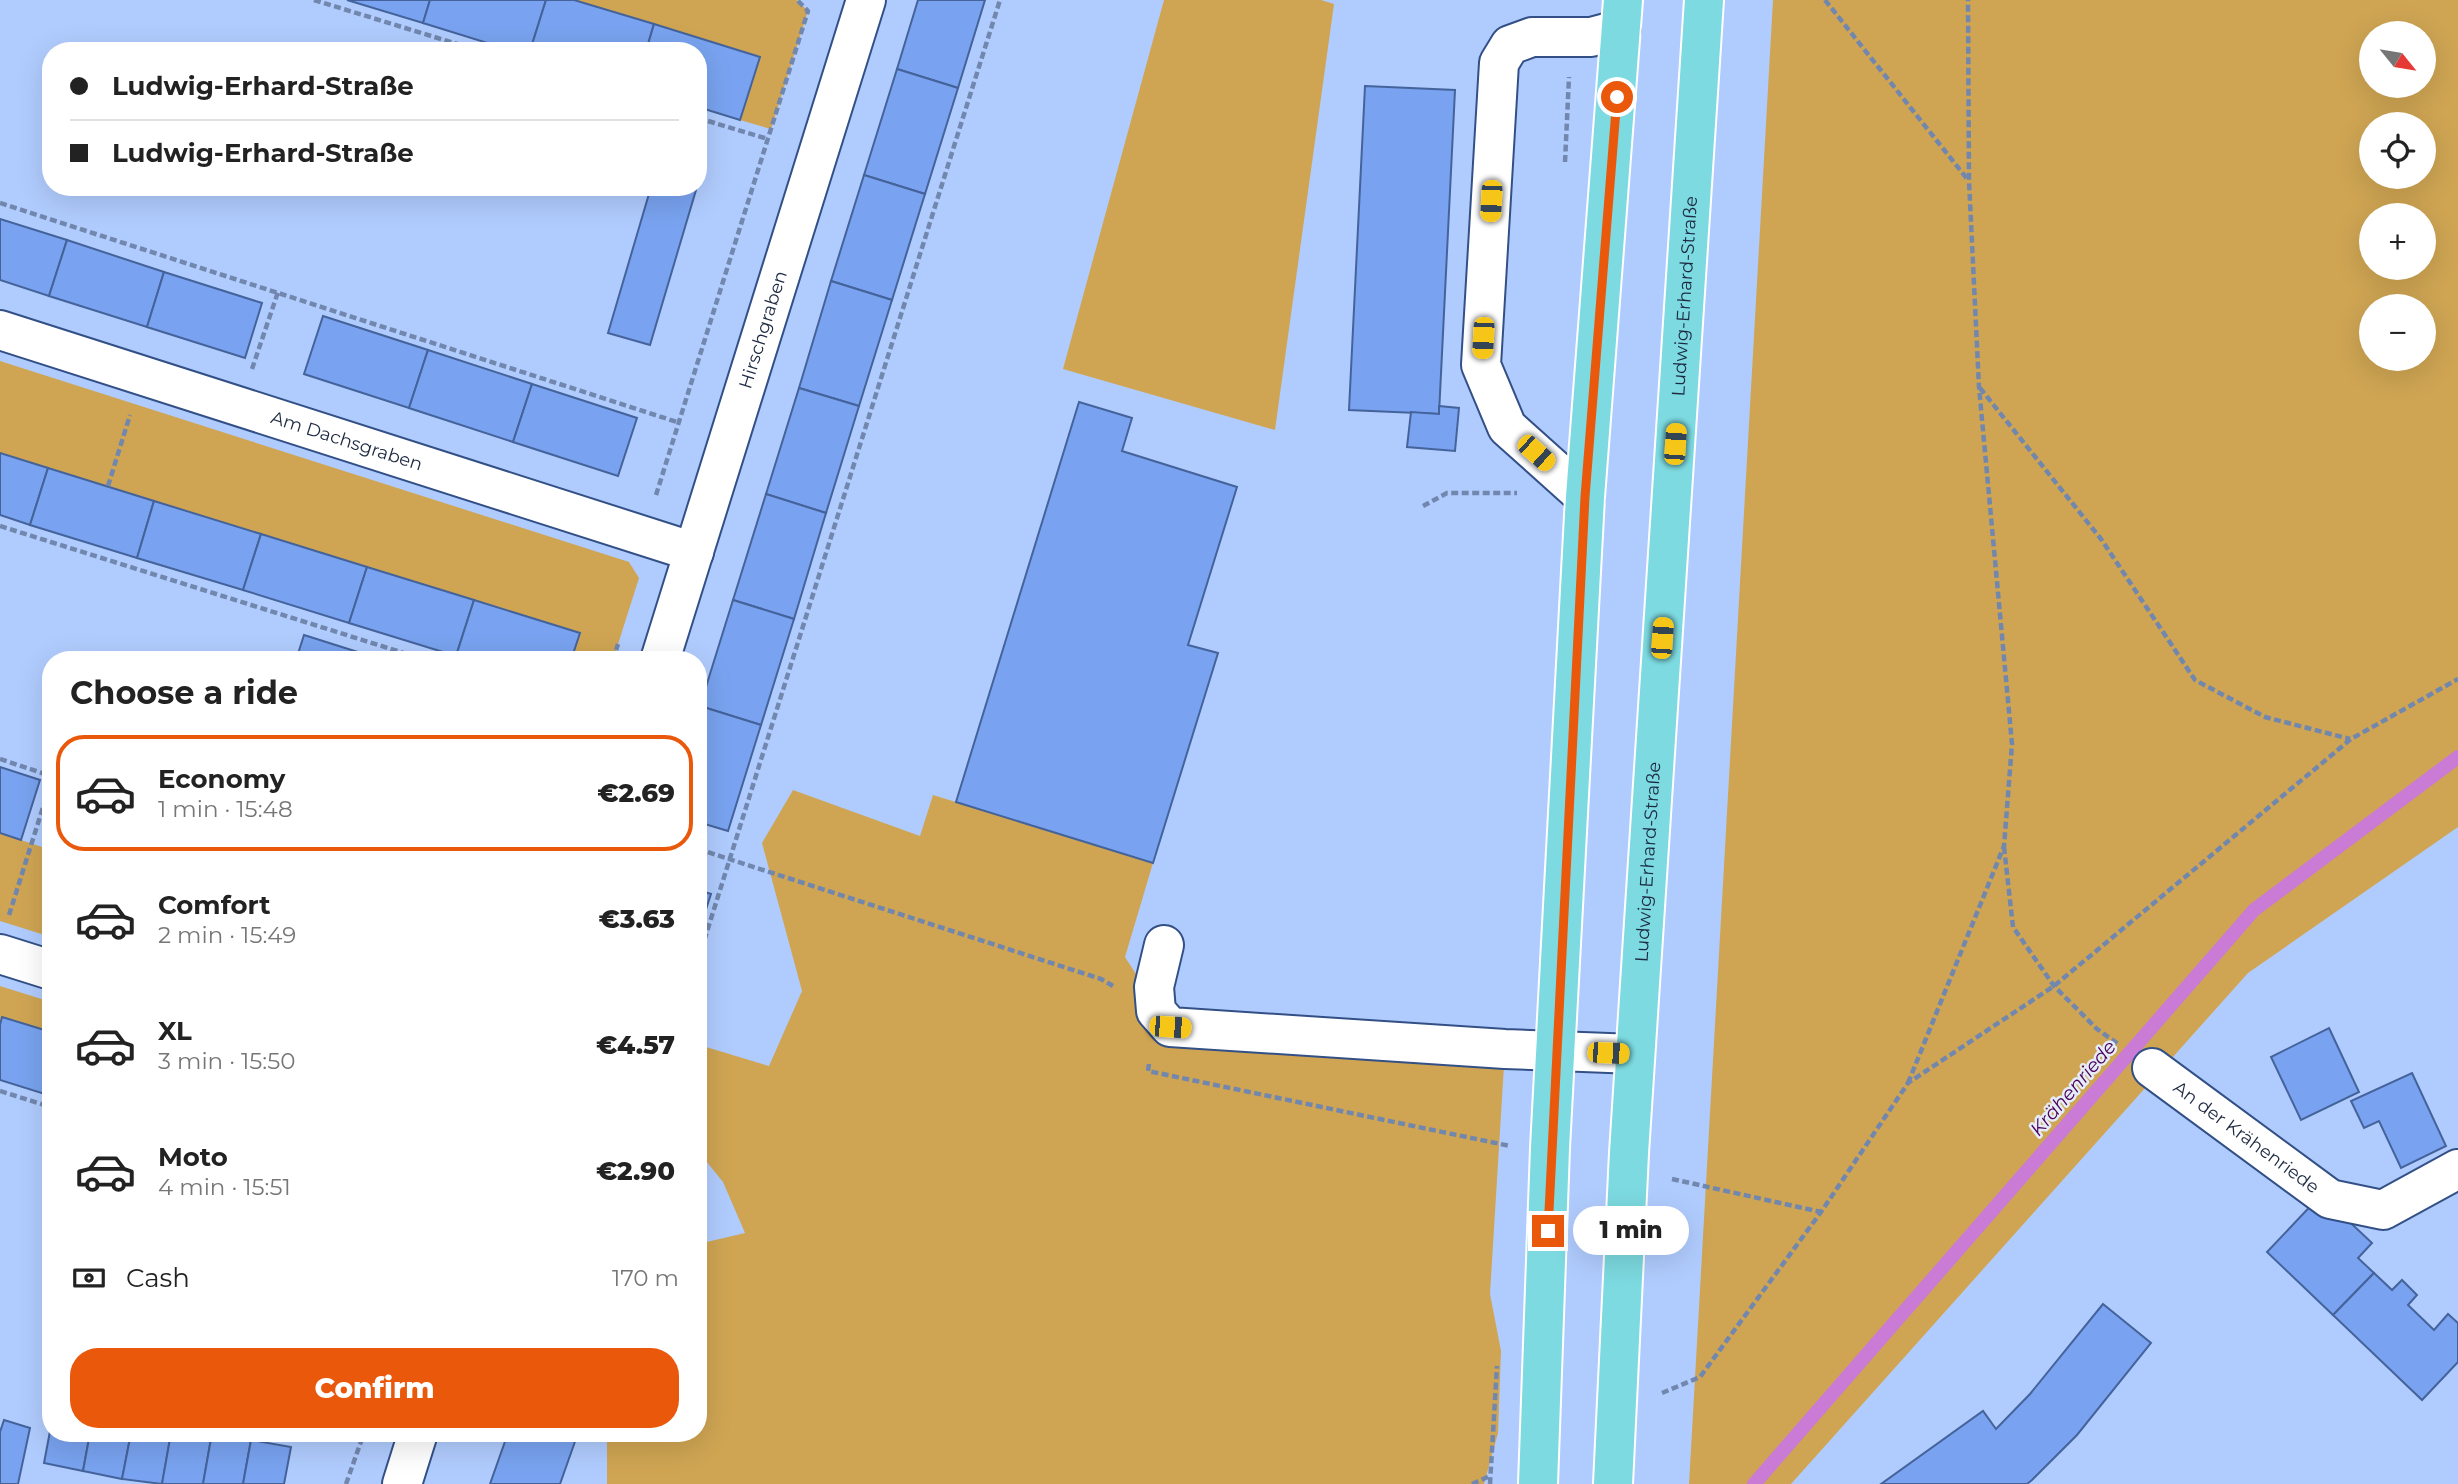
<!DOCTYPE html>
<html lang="en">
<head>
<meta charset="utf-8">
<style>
	:root { --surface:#fff; --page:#f2f2f2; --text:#222; --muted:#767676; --line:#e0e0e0; --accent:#ea580c }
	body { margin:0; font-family:Montserrat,sans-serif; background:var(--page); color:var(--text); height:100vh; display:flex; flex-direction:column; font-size:26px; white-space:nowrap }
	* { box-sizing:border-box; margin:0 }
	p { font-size:23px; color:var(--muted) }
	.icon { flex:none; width:38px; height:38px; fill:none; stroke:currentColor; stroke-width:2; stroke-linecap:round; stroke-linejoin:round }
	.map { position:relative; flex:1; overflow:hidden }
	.drawer { position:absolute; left:42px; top:651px; width:665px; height:791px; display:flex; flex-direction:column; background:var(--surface); border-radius:28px; box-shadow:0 7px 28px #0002 }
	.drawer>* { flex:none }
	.guide { position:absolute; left:42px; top:42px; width:665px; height:154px; border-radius:28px; box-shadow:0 7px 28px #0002; display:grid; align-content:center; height:154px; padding:0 28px; background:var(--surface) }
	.needle { width:46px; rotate:120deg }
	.controls { position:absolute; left:2359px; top:21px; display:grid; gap:14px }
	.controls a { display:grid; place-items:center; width:77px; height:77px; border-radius:50%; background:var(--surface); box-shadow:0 7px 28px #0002; font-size:35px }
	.end { position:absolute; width:32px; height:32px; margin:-16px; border:9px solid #ea580c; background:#fff; box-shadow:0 0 0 4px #fff }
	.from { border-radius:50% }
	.bubble { position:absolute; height:49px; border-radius:24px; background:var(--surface); box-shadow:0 7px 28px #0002; font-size:23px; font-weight:800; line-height:49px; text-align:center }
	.car { position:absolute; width:21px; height:42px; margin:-21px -10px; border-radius:9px; box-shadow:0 0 5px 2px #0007; background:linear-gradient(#f5c518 24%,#345 0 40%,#f5c518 0 76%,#345 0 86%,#f5c518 0) }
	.guide b { display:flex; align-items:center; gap:24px; height:66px; font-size:26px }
	.guide b+b { border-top:2px solid var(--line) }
	.guide i { width:18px; height:18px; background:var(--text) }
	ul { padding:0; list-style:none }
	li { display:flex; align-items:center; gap:21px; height:116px; margin:0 14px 10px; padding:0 14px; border:4px solid transparent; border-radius:28px }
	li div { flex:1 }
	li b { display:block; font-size:26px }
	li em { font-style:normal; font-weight:800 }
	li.selected { border-color:var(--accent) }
	li>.icon { width:63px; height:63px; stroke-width:1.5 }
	h2 { padding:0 28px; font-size:32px; line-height:84px }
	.pay { display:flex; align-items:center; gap:18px; height:77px; padding:0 28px; font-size:26px }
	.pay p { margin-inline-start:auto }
	.primary-button { display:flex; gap:14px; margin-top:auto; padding:14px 28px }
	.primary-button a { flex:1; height:80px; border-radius:28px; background:var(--accent); color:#fff; font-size:28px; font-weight:800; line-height:80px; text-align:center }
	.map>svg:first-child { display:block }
</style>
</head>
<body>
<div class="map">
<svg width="2458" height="1484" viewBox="0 0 2458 1484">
	<rect width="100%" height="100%" fill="#b0ccfe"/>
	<!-- green -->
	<g fill="#cfa553" fill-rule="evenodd">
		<polygon points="574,0 797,0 808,11 771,129 740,120 759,56"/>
		<polygon points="1164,0 1321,0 1334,4 1275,430 1063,369"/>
		<path d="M1773 0H2458V827L2248 973 1791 1484H1689ZM2371 33H2424V86H2371ZM2371 124H2424V177H2371ZM2371 215H2424V268H2371ZM2371 306H2424V359H2371Z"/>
		<polygon points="0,361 629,562 639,578 613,660 571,660 579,633 0,455"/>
		<polygon points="793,790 920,836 933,795 1153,863 1125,957 1170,1027 1505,1049 1490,1294 1501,1351 1498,1433 1484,1484 607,1484 607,1433 698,1433 698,1244 745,1233 723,1182 698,1151 698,1065 706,1047 769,1066 802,991 762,843"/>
		<polygon points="0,833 51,850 51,937 0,921"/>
		<polygon points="0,986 51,1002 51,1032 3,1017 0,1025"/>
	</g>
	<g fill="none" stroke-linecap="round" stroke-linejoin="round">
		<!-- stream -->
		<polyline stroke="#c97bd6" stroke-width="14" points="1754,1484 2254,910 2458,757"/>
	</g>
	<!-- building -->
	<g fill="#79a3f0" stroke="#45639b" stroke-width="2">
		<polygon points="347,0 430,0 423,23"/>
		<polygon points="430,0 546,0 530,51 513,51 423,23"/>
		<polygon points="546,0 574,0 654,24 646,51 530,51"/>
		<polygon points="918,0 985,0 958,88 897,69"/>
		<polygon points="654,24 760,57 740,120 698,107 698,51 646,51"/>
		<polygon points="362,45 380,51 361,51"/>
		<polygon points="897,69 958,88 925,194 864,175"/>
		<polygon points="1365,86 1455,90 1439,414 1349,410"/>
		<polygon points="864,175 925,194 892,300 831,281"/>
		<polygon points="651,187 688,187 696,190 650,345 608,333"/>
		<polygon points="0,219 67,240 49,296 0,280"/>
		<polygon points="67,240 164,272 147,327 49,296"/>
		<polygon points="164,272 262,303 245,358 147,327"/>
		<polygon points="831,281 892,300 859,406 799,388"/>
		<polygon points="323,316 428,350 409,408 304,374"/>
		<polygon points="428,350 532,384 513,442 409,408"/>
		<polygon points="532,384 637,418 618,476 513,442"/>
		<polygon points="799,388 859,406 826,513 766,494"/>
		<polygon points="1079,402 1132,418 1122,451 1237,487 1188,645 1218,653 1153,863 956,802"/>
		<polygon points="1439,406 1459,408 1455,451 1407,447 1411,412 1439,414"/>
		<polygon points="0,453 48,468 30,525 0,515"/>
		<polygon points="48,468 154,501 137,558 30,525"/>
		<polygon points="766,494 826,513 794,619 733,600"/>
		<polygon points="154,501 261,534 243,590 137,558"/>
		<polygon points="261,534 367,567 349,623 243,590"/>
		<polygon points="367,567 474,600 456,656 349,623"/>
		<polygon points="474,600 580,633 571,660 467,660 456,656"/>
		<polygon points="733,600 794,619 761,725 700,706"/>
		<polygon points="304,635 383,660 296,660"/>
		<polygon points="700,706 761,725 728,831 698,822"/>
		<polygon points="0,767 40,780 21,840 0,833"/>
		<polygon points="698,890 711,894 698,934"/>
		<polygon points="2,1017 51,1032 51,1096 0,1080 0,1025"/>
		<polygon points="2329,1028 2359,1092 2301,1120 2271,1057"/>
		<polygon points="2412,1073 2446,1146 2401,1168 2379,1121 2364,1128 2351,1101"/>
		<polygon points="2321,1195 2372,1243 2358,1258 2374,1273 2333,1315 2267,1252"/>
		<polygon points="2374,1273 2392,1290 2402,1280 2417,1295 2408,1305 2434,1330 2448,1314 2458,1323 2458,1362 2422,1400 2333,1315"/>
		<polygon points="2103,1304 2151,1343 2077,1435 2032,1480 2027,1484 1881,1484 1983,1411 1996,1429 2030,1394"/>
		<polygon points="4,1420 30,1428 18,1484 0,1484 0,1432"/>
		<polygon points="51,1426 51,1433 90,1433 83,1471 44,1463"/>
		<polygon points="90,1433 131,1433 122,1479 83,1471"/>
		<polygon points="131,1433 171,1433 162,1484 122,1479"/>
		<polygon points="171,1433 212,1433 203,1484 162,1484"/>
		<polygon points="212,1433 251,1440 243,1484 203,1484"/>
		<polygon points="508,1433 578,1433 560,1484 490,1484"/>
		<polygon points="251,1440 291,1447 284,1484 243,1484"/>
	</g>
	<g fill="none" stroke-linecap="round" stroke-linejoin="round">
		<!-- minor casing -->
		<g stroke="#335086" stroke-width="42">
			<g id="minor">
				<path id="s1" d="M0 330 694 552"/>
				<polyline points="1585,497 1507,427 1481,365 1499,63 1510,45 1532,37 1591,37 1621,29"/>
				<path id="s2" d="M660 660 866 0"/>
				<polyline points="1164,945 1154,987 1156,1011 1170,1027 1505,1049 1635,1054"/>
				<polyline points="0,954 51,970"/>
				<path id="s3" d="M2152 1068 2330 1199 2383 1210 2458 1169"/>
				<polyline points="402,1484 418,1433"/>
			</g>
		</g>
		<!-- major casing -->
		<g stroke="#fff" stroke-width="42">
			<g id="major">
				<polyline points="1538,1484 1550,1148 1585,497 1623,0"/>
				<path id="s4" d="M1613 1484 1629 1153 1704 0"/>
			</g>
		</g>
		<!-- path -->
		<g stroke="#7287ae" stroke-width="4.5" stroke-dasharray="7 3.5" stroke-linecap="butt">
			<polyline points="314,0 480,51"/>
			<polyline points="1825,0 1968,180"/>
			<polyline points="698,118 768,139"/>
			<polyline points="1565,162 1569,77"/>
			<polyline points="0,203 680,423"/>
			<polyline points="252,369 278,292"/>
			<polyline points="1980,388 2101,539 2195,680 2265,717 2350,739"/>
			<polyline points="108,486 130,415"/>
			<polyline points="656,495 808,11 797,0"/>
			<polyline points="1423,506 1447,493 1517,493"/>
			<polyline points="0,526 426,660"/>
			<polyline points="613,660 618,644"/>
			<polyline points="0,759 51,776"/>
			<polyline points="2004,847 2013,927 2054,986 2097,1029 2118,1044"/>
			<polyline points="698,849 1101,979 1113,986"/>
			<polyline points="9,915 51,782"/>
			<polyline points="698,960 1000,0"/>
			<polyline points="1149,1064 1148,1071 1510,1146"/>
			<polyline points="1908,1083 2004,846 2012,744 1979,387 1969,181 1968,0"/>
			<polyline points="0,1091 51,1107"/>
			<polyline points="1672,1179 1821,1212"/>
			<polyline points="1662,1393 1700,1377 1821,1212 1908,1083 2054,986 2351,739 2458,679"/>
			<polyline points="346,1484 364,1433"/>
			<polyline points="1472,1484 1490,1476"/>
			<polyline points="1490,1484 1497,1366"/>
		</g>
		<!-- minor -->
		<use href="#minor" stroke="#fff" stroke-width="38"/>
		<!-- major -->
		<use href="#major" stroke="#7cdae0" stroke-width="38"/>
	</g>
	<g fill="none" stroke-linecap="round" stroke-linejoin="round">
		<!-- route -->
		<polyline stroke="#ea580c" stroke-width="9" points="1548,1231 1585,497 1617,97"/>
	</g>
	<g text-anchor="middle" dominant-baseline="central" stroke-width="5" stroke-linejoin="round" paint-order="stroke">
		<!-- street labels -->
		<g font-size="18" fill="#1c2941" stroke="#e5ecf9">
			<text stroke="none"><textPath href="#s4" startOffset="1190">Ludwig-Erhard-Straße</textPath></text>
			<text stroke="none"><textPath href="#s2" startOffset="346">Hirschgraben</textPath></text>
			<text stroke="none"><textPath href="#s1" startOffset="364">Am Dachsgraben</textPath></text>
			<text stroke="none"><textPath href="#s4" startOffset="623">Ludwig-Erhard-Straße</textPath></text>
			<text stroke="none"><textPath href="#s3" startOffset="117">An der Krähenriede</textPath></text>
		</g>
		<!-- water labels -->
		<g font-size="19" font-style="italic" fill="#4c0057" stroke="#e5ecf9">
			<text transform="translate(2073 1088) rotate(-49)">Krähenriede</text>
		</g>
	</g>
</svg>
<div class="controls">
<a><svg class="needle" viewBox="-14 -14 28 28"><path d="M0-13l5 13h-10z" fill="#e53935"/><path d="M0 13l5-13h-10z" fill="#767676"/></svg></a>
<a><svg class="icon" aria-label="locate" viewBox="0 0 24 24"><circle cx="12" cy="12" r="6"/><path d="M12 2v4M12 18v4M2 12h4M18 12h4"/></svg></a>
<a>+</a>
<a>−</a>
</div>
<i class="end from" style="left:1617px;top:97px"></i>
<i class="end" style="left:1548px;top:1231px"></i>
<div class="bubble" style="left:1573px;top:1206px;width:116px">1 min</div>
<i class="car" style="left:1491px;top:201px;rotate:183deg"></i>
<i class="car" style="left:1483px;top:338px;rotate:183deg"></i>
<i class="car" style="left:1675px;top:444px;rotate:4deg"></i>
<i class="car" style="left:1536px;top:453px;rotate:132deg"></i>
<i class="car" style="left:1662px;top:638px;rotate:4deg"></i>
<i class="car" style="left:1170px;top:1027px;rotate:94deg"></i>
<i class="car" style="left:1608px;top:1053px;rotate:92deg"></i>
<div class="guide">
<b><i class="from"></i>Ludwig-Erhard-Straße</b>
<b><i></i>Ludwig-Erhard-Straße</b>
</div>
<section class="drawer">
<h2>Choose a ride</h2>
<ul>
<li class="selected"><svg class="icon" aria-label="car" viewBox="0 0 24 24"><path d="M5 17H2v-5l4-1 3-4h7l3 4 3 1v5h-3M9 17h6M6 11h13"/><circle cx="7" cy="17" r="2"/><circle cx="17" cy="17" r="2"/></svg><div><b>Economy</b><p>1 min · 15:48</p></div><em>€2.69</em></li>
<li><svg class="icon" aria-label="car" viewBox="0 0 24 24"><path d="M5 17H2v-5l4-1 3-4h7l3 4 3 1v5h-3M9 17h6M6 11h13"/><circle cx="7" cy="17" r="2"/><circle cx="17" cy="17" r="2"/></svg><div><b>Comfort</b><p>2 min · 15:49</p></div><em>€3.63</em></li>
<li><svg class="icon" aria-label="car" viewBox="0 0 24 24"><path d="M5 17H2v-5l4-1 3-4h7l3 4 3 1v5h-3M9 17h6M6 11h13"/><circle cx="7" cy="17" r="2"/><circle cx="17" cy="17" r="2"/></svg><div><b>XL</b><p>3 min · 15:50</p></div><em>€4.57</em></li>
<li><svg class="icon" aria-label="car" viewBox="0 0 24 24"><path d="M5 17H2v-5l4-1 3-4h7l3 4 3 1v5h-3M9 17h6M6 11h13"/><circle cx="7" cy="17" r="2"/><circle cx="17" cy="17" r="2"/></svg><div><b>Moto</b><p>4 min · 15:51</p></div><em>€2.90</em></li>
</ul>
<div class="pay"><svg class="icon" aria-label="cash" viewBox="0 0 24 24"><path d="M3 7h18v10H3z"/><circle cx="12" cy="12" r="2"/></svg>Cash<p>170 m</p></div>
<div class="primary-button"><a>Confirm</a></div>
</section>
</div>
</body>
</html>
